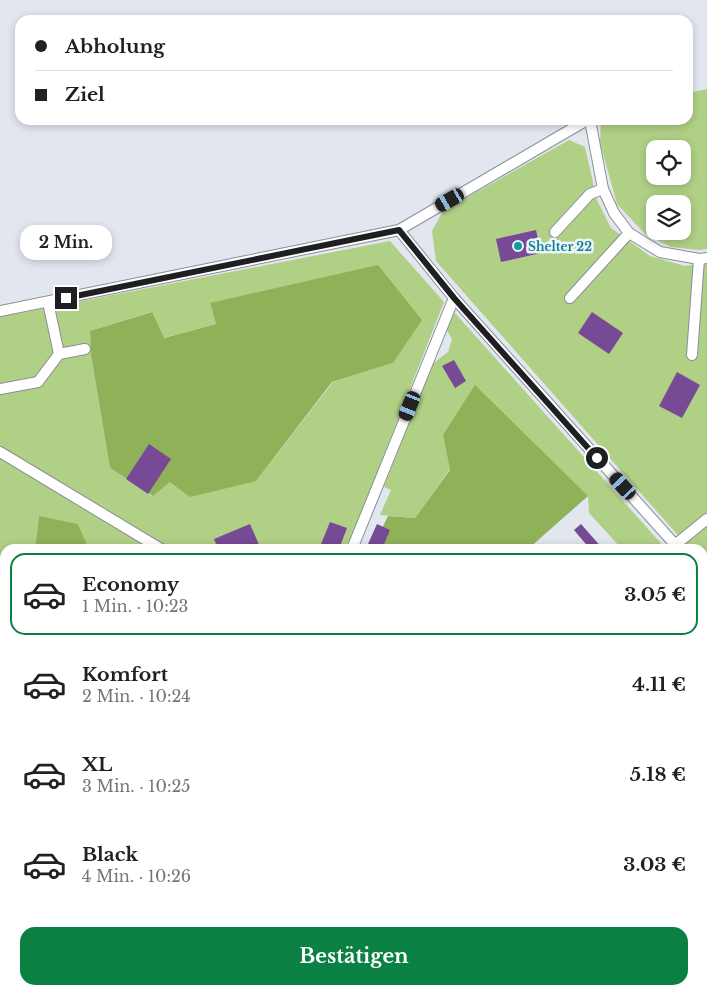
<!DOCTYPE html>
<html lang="de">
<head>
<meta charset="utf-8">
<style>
	:root { --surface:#fff; --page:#f2f2f2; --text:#202124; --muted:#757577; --line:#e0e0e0; --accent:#0b8043 }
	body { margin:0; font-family:"Libre Baskerville",serif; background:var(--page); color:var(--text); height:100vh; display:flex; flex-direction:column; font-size:19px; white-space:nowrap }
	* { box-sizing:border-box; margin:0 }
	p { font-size:16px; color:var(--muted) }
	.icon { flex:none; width:28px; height:28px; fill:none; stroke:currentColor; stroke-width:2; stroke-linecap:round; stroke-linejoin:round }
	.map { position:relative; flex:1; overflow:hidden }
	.drawer { position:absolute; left:0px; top:544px; width:708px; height:451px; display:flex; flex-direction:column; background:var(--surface); border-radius:15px 15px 0 0; box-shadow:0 2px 8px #0003 }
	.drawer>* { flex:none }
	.banner { position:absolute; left:15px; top:15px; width:678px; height:110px; border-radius:15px; box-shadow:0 2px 8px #0003; display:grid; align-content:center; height:110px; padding:0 20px; background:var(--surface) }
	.fabs { position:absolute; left:646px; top:140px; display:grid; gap:10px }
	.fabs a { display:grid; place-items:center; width:45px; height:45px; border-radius:10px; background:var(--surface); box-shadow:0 2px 8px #0003; font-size:25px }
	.end { position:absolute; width:22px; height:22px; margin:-11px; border:6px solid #1e1f23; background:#fff; box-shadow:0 0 0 2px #fff }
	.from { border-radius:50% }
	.bubble { position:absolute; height:35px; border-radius:15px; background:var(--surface); box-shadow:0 2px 8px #0003; font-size:16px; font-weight:800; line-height:35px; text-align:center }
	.car { position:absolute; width:15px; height:30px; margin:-15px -8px; border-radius:6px; box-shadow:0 0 4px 1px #0007; background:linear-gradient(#222 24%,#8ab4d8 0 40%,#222 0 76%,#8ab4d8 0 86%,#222 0) }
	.banner b { display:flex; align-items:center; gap:18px; height:48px; font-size:19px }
	.banner b+b { border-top:1px solid var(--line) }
	.banner i { width:12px; height:12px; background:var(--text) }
	ul { padding:9px 0 0; list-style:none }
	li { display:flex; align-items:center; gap:15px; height:82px; margin:0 10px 8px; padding:0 10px; border:2px solid transparent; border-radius:15px }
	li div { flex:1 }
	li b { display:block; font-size:19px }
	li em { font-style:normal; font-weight:800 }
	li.selected { border-color:var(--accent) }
	li>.icon { width:45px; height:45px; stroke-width:1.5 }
	.action { display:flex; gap:10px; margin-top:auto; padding:10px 20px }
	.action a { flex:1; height:58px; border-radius:15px; background:var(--accent); color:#fff; font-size:20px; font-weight:800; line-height:58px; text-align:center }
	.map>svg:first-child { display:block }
</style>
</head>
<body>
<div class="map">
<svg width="707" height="994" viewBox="0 0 707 994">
	<rect width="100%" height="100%" fill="#e2e6ef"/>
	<!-- green -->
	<g fill="#b0d085" fill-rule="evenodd">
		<path d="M707 89V249L699 250 671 247 645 234 617 204 600 143 601 120H688V93ZM655 149H682V176H655ZM655 204H682V231H655Z"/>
		<polygon points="569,140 585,147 597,200 611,228 650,256 685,266 707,263 707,568 703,563 702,549 690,549 436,261 432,231 443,211"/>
		<path d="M390 241 444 302 347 549H89L78 524 39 517 35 549H5V601L0 602V317ZM210 303 393 363 333 382 256 481 170 482 152 496 110 468 91 355 90 331 151 312 163 338 216 324Z"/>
		<polygon points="454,312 666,549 622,549 589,513 588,496 443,435 450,469 415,518 380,515 391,490 384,487 431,365 448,352 452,339 445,327"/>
		<polygon points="702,589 707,601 707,697 703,702"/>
		<polygon points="0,819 5,822 5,907 0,904"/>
		<polygon points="161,990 586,990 584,994 155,994"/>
	</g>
	<!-- forest -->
	<g fill="#8fb259">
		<polygon points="378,265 422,320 393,363 332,382 256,481 190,497 170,482 153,496 110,468 91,355 90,331 152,312 164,338 216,324 210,303"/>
		<polygon points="475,385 588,496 528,549 372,549 388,516 415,518 450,470 443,435"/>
		<polygon points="39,516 78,524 89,549 35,549"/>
		<polygon points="5,601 5,810 0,806 0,602"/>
		<polygon points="703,984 707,986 707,994 634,994 631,990 702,990"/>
	</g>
	<!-- building -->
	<g fill="#774a95">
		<polygon points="536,230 541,253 501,262 496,239"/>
		<polygon points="592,312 623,333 609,354 578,333"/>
		<polygon points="454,360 466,381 455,388 442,366"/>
		<polygon points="677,372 700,385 682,418 659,406"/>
		<polygon points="149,444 171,459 148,494 126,479"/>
		<polygon points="330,522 347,528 339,549 319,549"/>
		<polygon points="250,524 260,547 256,549 218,549 214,539"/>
		<polygon points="377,524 390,530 382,549 368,544"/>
		<polygon points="581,524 603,549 590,549 574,530"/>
	</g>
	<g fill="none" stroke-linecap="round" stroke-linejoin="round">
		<!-- minor casing -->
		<g stroke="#8b8e97" stroke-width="12">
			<g id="minor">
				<polyline points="590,120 603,189 614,213 629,233 660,252 699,259 707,258"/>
				<polyline points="399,230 454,298 679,549"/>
				<polyline points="555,232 590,194 603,189"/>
				<polyline points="570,298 629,233"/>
				<polyline points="0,311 399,230 587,120"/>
				<polyline points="59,354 85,349"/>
				<polyline points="692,355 699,259"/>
				<polyline points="0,389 38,382 59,354 48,302"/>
				<polyline points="0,452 161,549"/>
				<polyline points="675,545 707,519"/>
				<polyline points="352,549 454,298"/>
				<polyline points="702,577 707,583"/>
				<polyline points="702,626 707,625"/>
				<polyline points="0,668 5,669"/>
				<polyline points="702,734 707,733"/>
				<polyline points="0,813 5,817"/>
				<polyline points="702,839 707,838"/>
				<polyline points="0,908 5,911"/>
				<polyline points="0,965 5,968"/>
				<polyline points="702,980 707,981"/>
				<polyline points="33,994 36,990"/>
				<polyline points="65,994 68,990"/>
			</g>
		</g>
		<!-- path -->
		<g stroke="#8a8c93" stroke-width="1" stroke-dasharray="4 2.5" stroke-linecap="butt">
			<polyline points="0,849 5,849"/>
			<polyline points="623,990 626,994"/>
			<polyline points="159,994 163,990"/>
			<polyline points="588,994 590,990"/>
		</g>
		<!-- minor -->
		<use href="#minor" stroke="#fff" stroke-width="10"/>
	</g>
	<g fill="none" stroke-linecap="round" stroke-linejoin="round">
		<!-- route -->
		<polyline stroke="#1e1f23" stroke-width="6" points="66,298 399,230 454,298 597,458"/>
	</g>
	<!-- markers -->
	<circle fill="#0f9aa8" stroke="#eff3fc" stroke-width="2" cx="518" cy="246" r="5"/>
	<g text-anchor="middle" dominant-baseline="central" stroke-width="5" stroke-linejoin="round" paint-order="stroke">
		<!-- culture labels -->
		<g font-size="12" font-weight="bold" fill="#0d838f" stroke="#eff3fc" text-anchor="start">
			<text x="528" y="246">Shelter 22</text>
		</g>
	</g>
</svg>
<div class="fabs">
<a><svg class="icon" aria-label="locate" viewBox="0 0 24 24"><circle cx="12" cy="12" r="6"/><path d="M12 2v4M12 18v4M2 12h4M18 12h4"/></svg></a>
<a><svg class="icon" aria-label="layers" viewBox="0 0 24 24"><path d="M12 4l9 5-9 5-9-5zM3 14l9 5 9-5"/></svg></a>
</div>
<i class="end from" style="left:597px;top:458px"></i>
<i class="end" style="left:66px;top:298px"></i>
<div class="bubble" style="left:20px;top:225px;width:92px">2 Min.</div>
<i class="car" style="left:450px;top:200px;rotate:240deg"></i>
<i class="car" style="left:410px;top:406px;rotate:202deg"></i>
<i class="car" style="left:623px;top:486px;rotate:318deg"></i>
<div class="banner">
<b><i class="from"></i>Abholung</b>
<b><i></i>Ziel</b>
</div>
<section class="drawer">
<ul>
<li class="selected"><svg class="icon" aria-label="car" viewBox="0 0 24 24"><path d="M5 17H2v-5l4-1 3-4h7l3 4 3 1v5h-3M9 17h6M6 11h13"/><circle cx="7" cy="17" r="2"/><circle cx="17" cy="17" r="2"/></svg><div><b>Economy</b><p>1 Min. · 10:23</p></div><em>3.05 €</em></li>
<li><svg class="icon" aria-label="car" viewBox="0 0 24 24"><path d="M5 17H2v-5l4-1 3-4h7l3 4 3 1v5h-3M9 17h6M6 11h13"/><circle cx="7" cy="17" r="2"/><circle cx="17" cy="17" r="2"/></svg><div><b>Komfort</b><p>2 Min. · 10:24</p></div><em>4.11 €</em></li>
<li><svg class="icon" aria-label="car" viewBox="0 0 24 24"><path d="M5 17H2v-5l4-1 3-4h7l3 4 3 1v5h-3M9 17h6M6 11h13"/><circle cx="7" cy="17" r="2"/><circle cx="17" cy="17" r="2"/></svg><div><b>XL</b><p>3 Min. · 10:25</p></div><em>5.18 €</em></li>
<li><svg class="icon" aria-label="car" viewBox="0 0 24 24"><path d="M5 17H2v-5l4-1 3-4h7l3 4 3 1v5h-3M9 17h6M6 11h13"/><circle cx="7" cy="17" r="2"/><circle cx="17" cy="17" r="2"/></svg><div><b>Black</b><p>4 Min. · 10:26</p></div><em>3.03 €</em></li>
</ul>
<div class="action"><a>Bestätigen</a></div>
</section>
</div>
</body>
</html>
